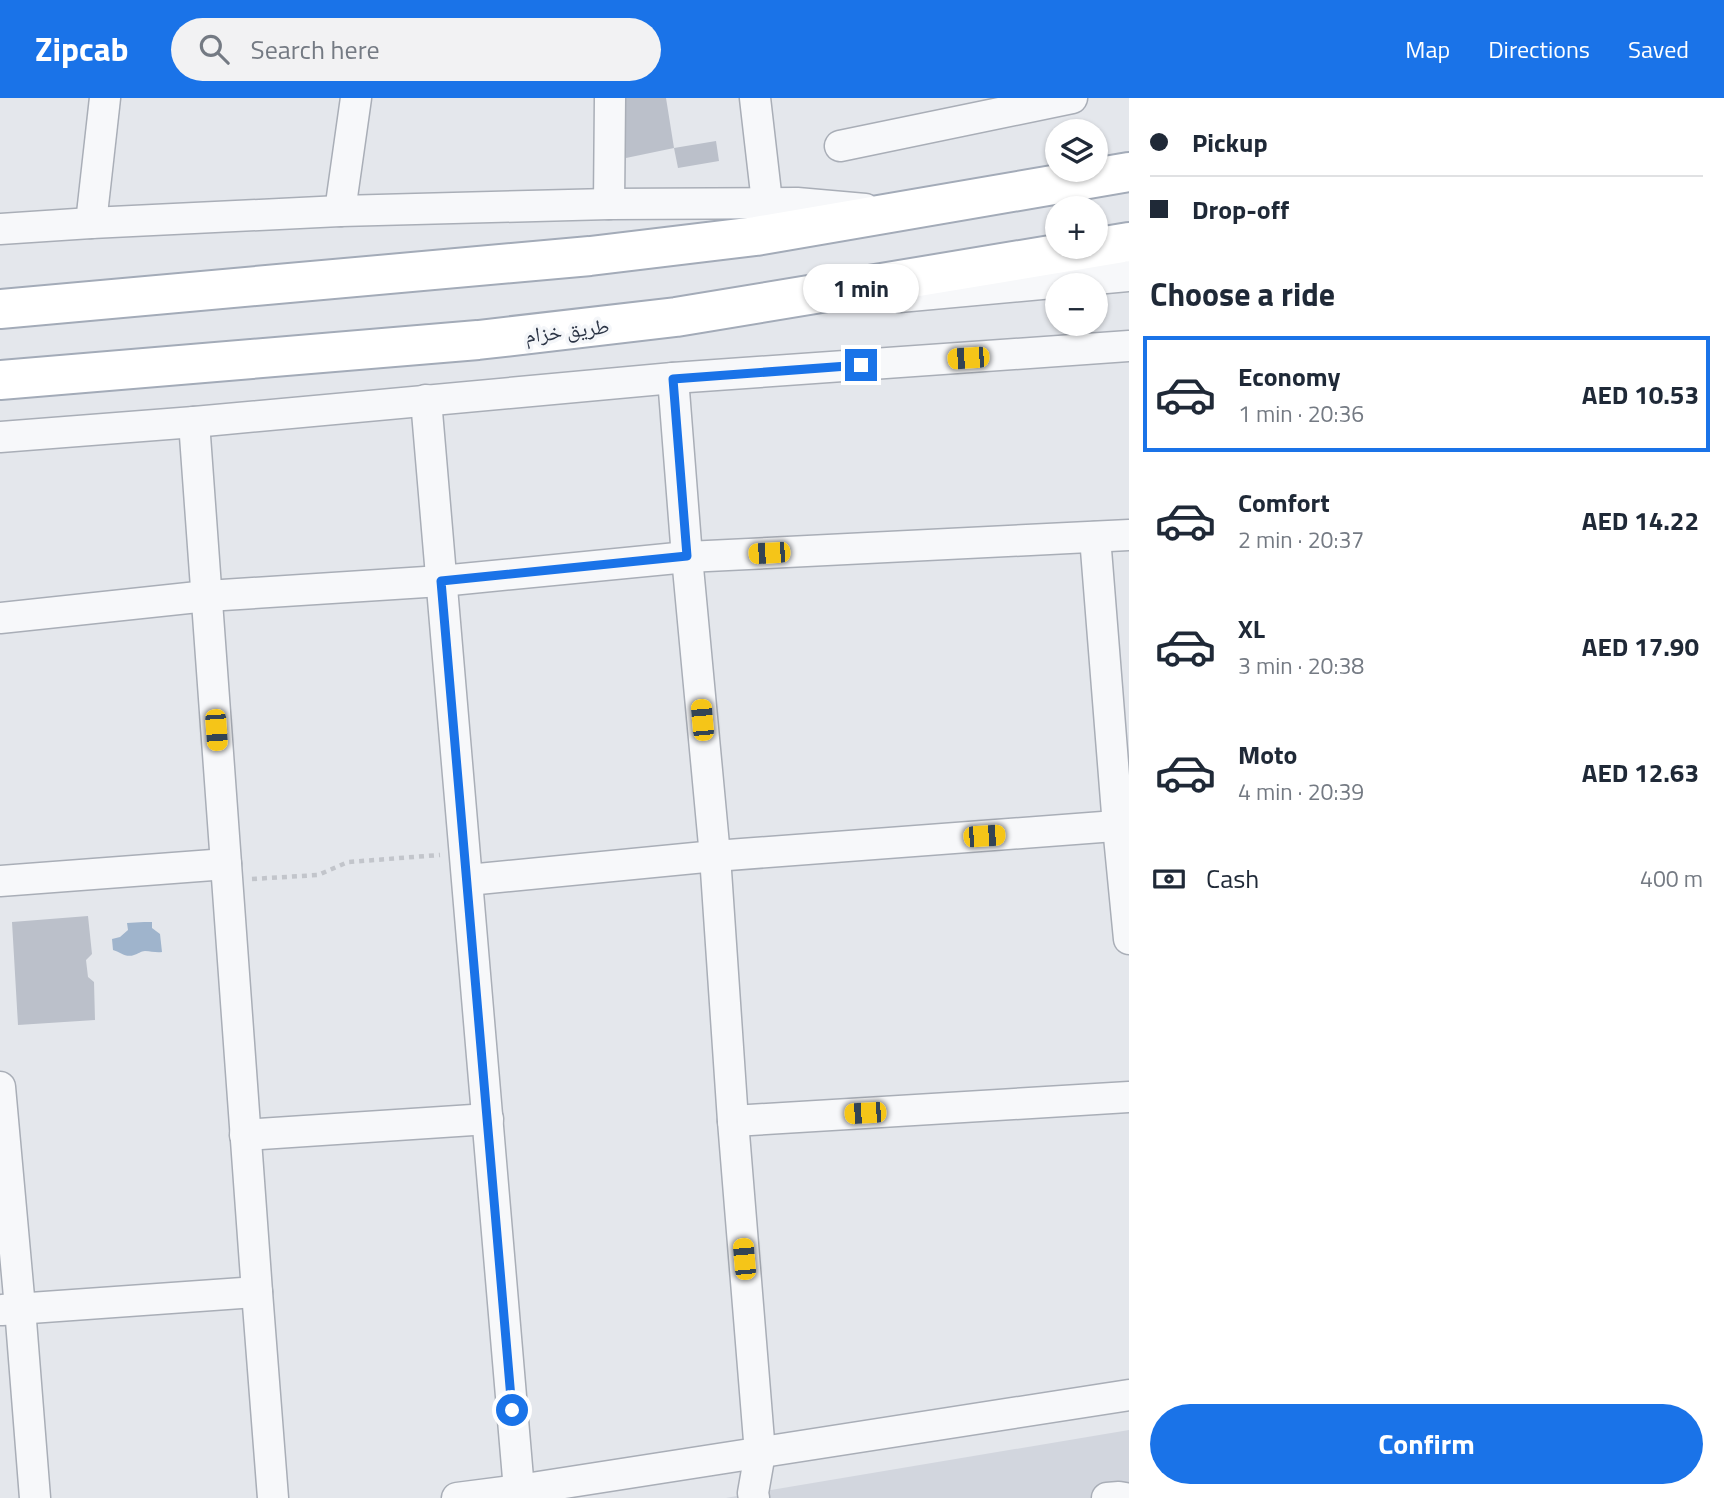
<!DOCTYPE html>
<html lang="en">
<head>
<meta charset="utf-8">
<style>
	:root { --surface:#fff; --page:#f2f2f3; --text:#1f2937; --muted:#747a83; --line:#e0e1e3; --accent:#1a73e8 }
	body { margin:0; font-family:"Titillium Web","Noto Naskh Arabic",sans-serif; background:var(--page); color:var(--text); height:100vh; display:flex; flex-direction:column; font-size:26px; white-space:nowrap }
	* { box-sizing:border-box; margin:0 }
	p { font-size:23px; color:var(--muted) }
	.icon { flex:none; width:38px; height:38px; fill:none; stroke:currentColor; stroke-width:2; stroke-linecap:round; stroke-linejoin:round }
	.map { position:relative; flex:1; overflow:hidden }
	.panel { display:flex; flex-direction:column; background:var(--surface); width:595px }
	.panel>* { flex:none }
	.banner { display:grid; align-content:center; height:154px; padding:0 21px; background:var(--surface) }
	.controls { position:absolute; left:1045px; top:21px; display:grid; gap:14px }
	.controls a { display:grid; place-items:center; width:63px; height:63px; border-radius:50%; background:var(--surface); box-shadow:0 2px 5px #0004; font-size:35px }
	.end { position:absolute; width:32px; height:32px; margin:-16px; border:9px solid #1a73e8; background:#fff; box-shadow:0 0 0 4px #fff }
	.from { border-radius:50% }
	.bubble { position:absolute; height:49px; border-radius:24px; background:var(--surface); box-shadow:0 2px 5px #0004; font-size:23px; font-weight:700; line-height:49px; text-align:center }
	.car { position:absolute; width:21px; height:42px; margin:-21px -10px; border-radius:9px; box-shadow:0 0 5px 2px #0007; background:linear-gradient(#f5c518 24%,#345 0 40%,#f5c518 0 76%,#345 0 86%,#f5c518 0) }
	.banner b { display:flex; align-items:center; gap:24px; height:66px; font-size:26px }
	.banner b+b { border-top:2px solid var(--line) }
	.banner i { width:18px; height:18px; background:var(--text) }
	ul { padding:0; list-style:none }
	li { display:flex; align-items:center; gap:21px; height:116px; margin:0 14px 10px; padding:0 7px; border:4px solid transparent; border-radius:0px }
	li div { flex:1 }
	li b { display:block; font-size:26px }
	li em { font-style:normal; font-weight:700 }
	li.current { border-color:var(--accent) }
	li>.icon { width:63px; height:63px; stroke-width:1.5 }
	h2 { padding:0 21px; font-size:32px; line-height:84px }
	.pay { display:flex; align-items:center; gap:18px; height:77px; padding:0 21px; font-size:26px }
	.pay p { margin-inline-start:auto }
	.primary-button { display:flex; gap:14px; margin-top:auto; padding:14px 21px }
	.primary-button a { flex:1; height:80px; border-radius:42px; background:var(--accent); color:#fff; font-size:28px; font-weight:700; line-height:80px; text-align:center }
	header { display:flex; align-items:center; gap:42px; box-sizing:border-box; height:98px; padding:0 35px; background:var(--accent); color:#fff }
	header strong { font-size:33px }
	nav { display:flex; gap:38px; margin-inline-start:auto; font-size:24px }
	.search { width:490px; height:63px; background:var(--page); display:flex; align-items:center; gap:18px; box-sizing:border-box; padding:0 24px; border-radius:38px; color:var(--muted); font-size:26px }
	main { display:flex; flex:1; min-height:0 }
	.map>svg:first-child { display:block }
</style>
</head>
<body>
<header>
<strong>Zipcab</strong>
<div class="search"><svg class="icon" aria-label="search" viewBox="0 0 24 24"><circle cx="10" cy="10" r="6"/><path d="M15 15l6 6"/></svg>Search here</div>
<nav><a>Map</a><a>Directions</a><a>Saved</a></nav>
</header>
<main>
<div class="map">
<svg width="1129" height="1400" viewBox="0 0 1129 1400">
	<rect width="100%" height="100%" fill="#e4e7ec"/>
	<!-- built -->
	<polygon fill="#d2d6de" points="1129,1332 1129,1400 726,1400 753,1395"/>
	<!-- water -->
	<path fill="#9fb4cc" d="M144 824H152V830L160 836 162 854C156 855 151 853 145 853 141 853 138 856 134 857 126 860 120 854 113 852L112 841 120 839 128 832 127 825Z"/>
	<!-- building -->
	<g fill="#bbc0ca">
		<polygon points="615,0 666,0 674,50 716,43 719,63 678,70 674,50 626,60"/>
		<polygon points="88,818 92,856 86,862 88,879 94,884 95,922 18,927 12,824"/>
	</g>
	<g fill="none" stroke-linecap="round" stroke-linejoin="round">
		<!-- minor casing -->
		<g stroke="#a9aeb7" stroke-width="33">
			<g id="minor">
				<polyline points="755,0 767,104"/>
				<polyline points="840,48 1072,0"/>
				<polyline points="609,106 610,0"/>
				<polyline points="340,113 356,0"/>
				<polyline points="91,125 105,0"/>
				<polyline points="0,131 91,125 340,113 609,106 797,105 865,111"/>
				<polyline points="899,199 1129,178"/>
				<polyline points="673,280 687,459 715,758 733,1023 760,1355 753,1395 754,1400"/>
				<polyline points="426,302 519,1392"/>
				<polyline points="194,324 257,1194 273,1400"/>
				<polyline points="0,339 194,324 673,280 1129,248"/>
				<polyline points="1095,439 1118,728 1129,841"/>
				<polyline points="0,520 207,498 441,483 687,459 1129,437"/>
				<polyline points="468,782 715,758 1129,727"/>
				<polyline points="0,783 226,766"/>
				<polyline points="0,989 20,1210 35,1400"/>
				<polyline points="733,1023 1129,999"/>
				<polyline points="245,1037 488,1021"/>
				<polyline points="2,1212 257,1194"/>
				<polyline points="457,1400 519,1392 1129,1297"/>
				<polyline points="1107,1400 1119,1399 1125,1400"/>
			</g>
		</g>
		<!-- major casing -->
		<g stroke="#a3abb8" stroke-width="42">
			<g id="major">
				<polyline points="0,211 590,158 756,138 1129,74"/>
				<polyline points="0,282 478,242 676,219 1129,144"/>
			</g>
		</g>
		<!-- path -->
		<polyline stroke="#c2c5cb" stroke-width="4.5" stroke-dasharray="5 5" stroke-linecap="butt" points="252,781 318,777 348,764 440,757"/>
		<!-- minor -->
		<use href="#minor" stroke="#f7f8fa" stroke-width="30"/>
		<!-- major -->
		<use href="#major" stroke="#fff" stroke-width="38"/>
	</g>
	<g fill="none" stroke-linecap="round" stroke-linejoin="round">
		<!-- route -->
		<polyline stroke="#1a73e8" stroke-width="9" points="512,1312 441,483 687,458 673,281 861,267"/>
	</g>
	<g text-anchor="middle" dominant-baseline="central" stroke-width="7" stroke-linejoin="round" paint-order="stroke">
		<!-- street labels -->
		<g font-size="21" fill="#2b3445" stroke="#f4f6f9">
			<text transform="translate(567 232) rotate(-7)">طريق خزام</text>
		</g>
	</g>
</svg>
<div class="controls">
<a><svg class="icon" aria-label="layers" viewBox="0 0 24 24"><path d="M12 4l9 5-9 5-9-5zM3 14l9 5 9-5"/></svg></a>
<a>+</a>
<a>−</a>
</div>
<i class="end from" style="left:512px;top:1312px"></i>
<i class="end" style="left:861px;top:267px"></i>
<div class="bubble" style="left:803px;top:166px;width:116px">1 min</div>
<i class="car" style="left:968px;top:260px;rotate:266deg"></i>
<i class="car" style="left:769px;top:455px;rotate:267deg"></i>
<i class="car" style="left:702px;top:622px;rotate:355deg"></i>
<i class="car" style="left:216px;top:632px;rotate:176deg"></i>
<i class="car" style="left:984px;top:738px;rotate:86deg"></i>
<i class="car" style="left:865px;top:1015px;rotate:267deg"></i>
<i class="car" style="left:744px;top:1161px;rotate:355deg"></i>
</div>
<section class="panel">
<div class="banner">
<b><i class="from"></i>Pickup</b>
<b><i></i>Drop-off</b>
</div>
<h2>Choose a ride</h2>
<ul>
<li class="current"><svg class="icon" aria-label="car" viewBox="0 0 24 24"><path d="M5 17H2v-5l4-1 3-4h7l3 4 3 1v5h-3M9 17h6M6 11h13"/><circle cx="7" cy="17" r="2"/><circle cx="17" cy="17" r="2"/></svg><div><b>Economy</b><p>1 min · 20:36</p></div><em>AED 10.53</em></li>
<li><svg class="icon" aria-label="car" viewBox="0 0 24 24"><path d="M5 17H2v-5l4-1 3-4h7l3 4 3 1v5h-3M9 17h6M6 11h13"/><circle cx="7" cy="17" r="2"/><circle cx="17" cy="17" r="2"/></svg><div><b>Comfort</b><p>2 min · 20:37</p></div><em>AED 14.22</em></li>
<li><svg class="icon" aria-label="car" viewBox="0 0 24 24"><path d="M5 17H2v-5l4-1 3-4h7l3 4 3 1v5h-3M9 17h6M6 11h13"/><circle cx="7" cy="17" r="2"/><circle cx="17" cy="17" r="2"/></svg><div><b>XL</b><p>3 min · 20:38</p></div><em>AED 17.90</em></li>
<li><svg class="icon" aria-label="car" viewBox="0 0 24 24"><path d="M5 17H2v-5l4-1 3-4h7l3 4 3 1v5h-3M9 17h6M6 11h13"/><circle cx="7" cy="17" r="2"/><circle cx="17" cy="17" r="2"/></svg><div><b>Moto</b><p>4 min · 20:39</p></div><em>AED 12.63</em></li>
</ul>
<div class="pay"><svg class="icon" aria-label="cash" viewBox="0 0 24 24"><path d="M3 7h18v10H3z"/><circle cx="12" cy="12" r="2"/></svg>Cash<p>400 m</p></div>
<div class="primary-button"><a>Confirm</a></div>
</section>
</main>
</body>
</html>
